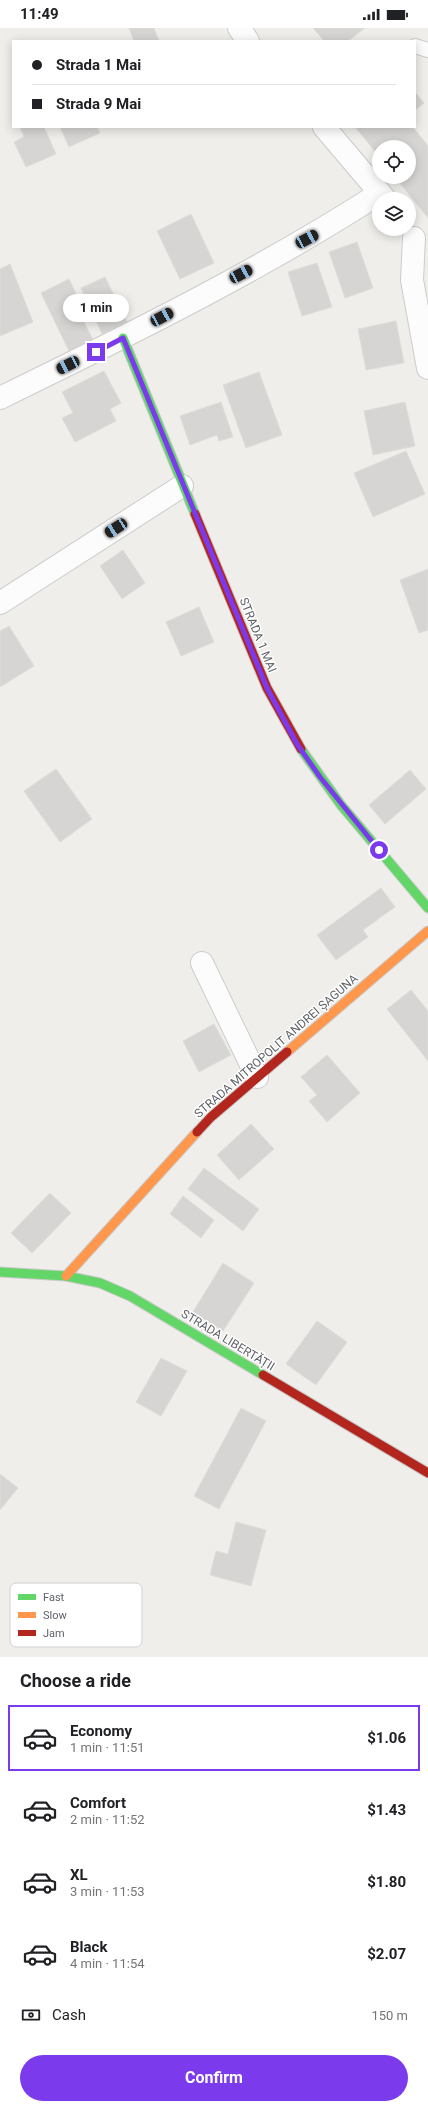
<!DOCTYPE html>
<html lang="en">
<head>
<meta charset="utf-8">
<style>
	:root { --surface:#fff; --page:#f2f2f2; --text:#202124; --muted:#757577; --line:#e0e0e0; --accent:#7c3aed }
	body { margin:0; font-family:Roboto,sans-serif; background:var(--page); color:var(--text); height:100vh; display:flex; flex-direction:column; font-size:15px; white-space:nowrap }
	* { box-sizing:border-box; margin:0 }
	p { font-size:13px; color:var(--muted) }
	.icon { flex:none; width:22px; height:22px; fill:none; stroke:currentColor; stroke-width:2; stroke-linecap:round; stroke-linejoin:round }
	.map { position:relative; height:1629px; overflow:hidden }
	.details { display:flex; flex-direction:column; background:var(--surface); flex:1 }
	.details>* { flex:none }
	.banner { position:absolute; left:12px; top:12px; width:404px; height:88px; border-radius:0px; box-shadow:0 2px 10px #0003; display:grid; align-content:center; height:88px; padding:0 20px; background:var(--surface) }
	.buttons { position:absolute; left:372px; top:112px; display:grid; gap:8px }
	.buttons a { display:grid; place-items:center; width:44px; height:44px; border-radius:50%; background:var(--surface); box-shadow:0 2px 10px #0003; font-size:20px }
	.end { position:absolute; width:18px; height:18px; margin:-9px; border:5px solid #7c3aed; background:#fff; box-shadow:0 0 0 2px #fff }
	.from { border-radius:50% }
	.bubble { position:absolute; height:28px; border-radius:14px; background:var(--surface); box-shadow:0 2px 10px #0003; font-size:13px; font-weight:700; line-height:28px; text-align:center }
	.car { position:absolute; width:12px; height:24px; margin:-12px -6px; border-radius:5px; box-shadow:0 0 3px 1px #0007; background:linear-gradient(#222 24%,#8ab4d8 0 40%,#222 0 76%,#8ab4d8 0 86%,#222 0) }
	.banner b { display:flex; align-items:center; gap:14px; height:38px; font-size:15px }
	.banner b+b { border-top:1px solid var(--line) }
	.banner i { width:10px; height:10px; background:var(--text) }
	ul { padding:0; list-style:none }
	li { display:flex; align-items:center; gap:12px; height:66px; margin:0 8px 6px; padding:0 12px; border:2px solid transparent; border-radius:0px }
	li div { flex:1 }
	li b { display:block; font-size:15px }
	li em { font-style:normal; font-weight:700 }
	li.current { border-color:var(--accent) }
	li>.icon { width:36px; height:36px; stroke-width:1.5 }
	h2 { padding:0 20px; font-size:18px; line-height:48px }
	.pay { display:flex; align-items:center; gap:10px; height:44px; padding:0 20px; font-size:15px }
	.pay p { margin-inline-start:auto }
	.cta { display:flex; gap:8px; margin-top:auto; padding:8px 20px }
	.cta a { flex:1; height:46px; border-radius:24px; background:var(--accent); color:#fff; font-size:16px; font-weight:700; line-height:46px; text-align:center }
	.status { display:flex; justify-content:space-between; align-items:center; height:28px; padding:0 20px; background:var(--surface); direction:ltr }
	.status svg { height:11px; fill:currentColor }
	.map>svg:first-child { display:block }
</style>
</head>
<body>
<div class="status"><b>11:49</b><svg viewBox="0 0 49 12"><path d="M0 12V9h3v3zM5 12V6h3v6zM10 12V3h3v9zM15 12V0h3v12zM26 1h20v11H26zM47 4h2v5h-2z"/></svg></div>
<div class="map">
<svg width="428" height="1629" viewBox="0 0 428 1629">
	<rect width="100%" height="100%" fill="#efeeea"/>
	<!-- building -->
	<g fill="#d6d5d3" stroke="#deddd9">
		<polygon points="129,0 154,0 159,13 134,13"/>
		<polygon points="313,0 365,0 348,13 324,13"/>
		<polygon points="415,64 424,75 415,82"/>
		<polygon points="20,99 44,99 56,126 26,139 14,114 24,109"/>
		<polygon points="60,99 97,99 100,105 69,119"/>
		<polygon points="355,99 413,99 428,118 428,190 395,149 409,149 409,119 379,119 379,128"/>
		<polygon points="191,186 214,235 180,251 157,203"/>
		<polygon points="357,214 373,260 345,270 329,224"/>
		<polygon points="317,235 332,279 302,288 288,244"/>
		<polygon points="10,236 33,294 0,308 0,241"/>
		<polygon points="105,249 127,294 102,306 81,260"/>
		<polygon points="69,251 81,276 76,278 93,312 69,323 41,265"/>
		<polygon points="396,293 404,335 366,342 358,301"/>
		<polygon points="104,343 121,375 110,381 116,393 75,414 62,390 73,385 62,364"/>
		<polygon points="259,344 282,407 246,420 223,357"/>
		<polygon points="221,374 233,409 219,413 217,407 190,417 180,388"/>
		<polygon points="405,374 415,418 373,427 364,383"/>
		<polygon points="406,423 425,466 373,489 354,445"/>
		<polygon points="123,522 145,555 122,571 100,538"/>
		<polygon points="428,541 428,602 419,605 400,552"/>
		<polygon points="199,579 214,614 181,628 166,594"/>
		<polygon points="9,598 34,638 0,659 0,603"/>
		<polygon points="56,741 92,791 60,814 24,763"/>
		<polygon points="410,742 426,761 385,796 369,777"/>
		<polygon points="381,860 395,879 363,902 368,909 336,932 317,907"/>
		<polygon points="411,962 428,983 428,1033 387,981"/>
		<polygon points="214,996 231,1027 199,1044 183,1013"/>
		<polygon points="327,1027 360,1065 327,1094 309,1073 317,1067 301,1049"/>
		<polygon points="251,1096 274,1121 239,1152 217,1127"/>
		<polygon points="204,1140 259,1181 243,1203 188,1161"/>
		<polygon points="50,1165 71,1185 32,1225 11,1205"/>
		<polygon points="183,1168 214,1192 201,1210 170,1186"/>
		<polygon points="223,1235 254,1255 223,1303 193,1284"/>
		<polygon points="317,1293 347,1314 316,1357 286,1336"/>
		<polygon points="161,1330 187,1343 161,1388 136,1374"/>
		<polygon points="241,1380 266,1393 219,1481 194,1468"/>
		<polygon points="0,1446 18,1460 0,1482"/>
		<polygon points="236,1494 266,1502 251,1558 210,1547 216,1523 228,1526"/>
	</g>
	<g fill="none" stroke-linecap="round" stroke-linejoin="round">
		<!-- lane casing -->
		<g stroke="#cbcccc" stroke-width="16">
			<polyline id="lane" points="415,18 428,22"/>
		</g>
		<!-- street casing -->
		<g stroke="#cbcccc" stroke-width="24">
			<g id="street">
				<polyline points="239,0 248,13"/>
				<polyline points="324,99 385,171"/>
				<polyline points="414,210 412,252 428,340"/>
				<path d="M0 370C129 307 259 243 380 165"/>
				<polyline points="0,575 182,458"/>
				<polyline points="202,935 257,1049"/>
			</g>
		</g>
		<!-- fast casing -->
		<g stroke="#cacacb" stroke-width="11">
			<g id="fast">
				<polyline points="123,310 195,486"/>
				<polyline points="301,721 341,777 428,880"/>
				<polyline points="0,1244 66,1248 100,1255 130,1268 263,1347"/>
			</g>
		</g>
		<!-- slow casing -->
		<g stroke="#cacacb" stroke-width="11">
			<g id="slow">
				<polyline points="287,1024 428,903"/>
				<polyline points="66,1248 197,1104"/>
			</g>
		</g>
		<!-- jam casing -->
		<g stroke="#cacacb" stroke-width="11">
			<g id="jam">
				<polyline points="195,486 267,660 301,721"/>
				<polyline points="197,1104 211,1089 287,1024"/>
				<polyline points="263,1347 428,1445"/>
			</g>
		</g>
		<!-- lane -->
		<use href="#lane" stroke="#fdfcfc" stroke-width="14"/>
		<!-- street -->
		<use href="#street" stroke="#fdfcfc" stroke-width="22"/>
		<!-- fast -->
		<use href="#fast" stroke="#63d668" stroke-width="9"/>
		<!-- slow -->
		<use href="#slow" stroke="#ff974d" stroke-width="9"/>
		<!-- jam -->
		<use href="#jam" stroke="#b3261e" stroke-width="9"/>
	</g>
	<g fill="none" stroke-linecap="round" stroke-linejoin="round">
		<!-- route -->
		<polyline stroke="#7c3aed" stroke-width="5" points="96,324 123,310 267,660 297,716 320,749 379,822"/>
	</g>
	<g text-anchor="middle" dominant-baseline="central" stroke-width="3" stroke-linejoin="round" paint-order="stroke">
		<!-- street labels -->
		<g font-size="12" fill="#5f6368" stroke="#fff">
			<text transform="translate(258 607) rotate(68)">STRADA 1 MAI</text>
			<text transform="translate(276 1018) rotate(-41)">STRADA MITROPOLIT ANDREI ȘAGUNA</text>
			<text transform="translate(228 1312) rotate(31)">STRADA LIBERTĂȚII</text>
		</g>
	</g>
	<!-- legend -->
	<rect x="10" y="1555" width="132" height="64" rx="6" fill="#fff" stroke="#cfd0d2" stroke-width="1"/>
	<rect x="18" y="1566" width="18" height="6" fill="#63d668"/>
	<rect x="18" y="1584" width="18" height="6" fill="#ff974d"/>
	<rect x="18" y="1602" width="18" height="6" fill="#b3261e"/>
	<g font-size="11" fill="#5f6368">
		<text x="43" y="1573">Fast</text>
		<text x="43" y="1591">Slow</text>
		<text x="43" y="1609">Jam</text>
	</g>
</svg>
<div class="buttons">
<a><svg class="icon" aria-label="locate" viewBox="0 0 24 24"><circle cx="12" cy="12" r="6"/><path d="M12 2v4M12 18v4M2 12h4M18 12h4"/></svg></a>
<a><svg class="icon" aria-label="layers" viewBox="0 0 24 24"><path d="M12 4l9 5-9 5-9-5zM3 14l9 5 9-5"/></svg></a>
</div>
<i class="end from" style="left:379px;top:822px"></i>
<i class="end" style="left:96px;top:324px"></i>
<div class="bubble" style="left:63px;top:266px;width:66px">1 min</div>
<i class="car" style="left:307px;top:211px;rotate:62deg"></i>
<i class="car" style="left:241px;top:246px;rotate:62deg"></i>
<i class="car" style="left:162px;top:289px;rotate:62deg"></i>
<i class="car" style="left:68px;top:337px;rotate:244deg"></i>
<i class="car" style="left:116px;top:500px;rotate:237deg"></i>
<div class="banner">
<b><i class="from"></i>Strada 1 Mai</b>
<b><i></i>Strada 9 Mai</b>
</div>
</div>
<section class="details">
<h2>Choose a ride</h2>
<ul>
<li class="current"><svg class="icon" aria-label="car" viewBox="0 0 24 24"><path d="M5 17H2v-5l4-1 3-4h7l3 4 3 1v5h-3M9 17h6M6 11h13"/><circle cx="7" cy="17" r="2"/><circle cx="17" cy="17" r="2"/></svg><div><b>Economy</b><p>1 min · 11:51</p></div><em>$1.06</em></li>
<li><svg class="icon" aria-label="car" viewBox="0 0 24 24"><path d="M5 17H2v-5l4-1 3-4h7l3 4 3 1v5h-3M9 17h6M6 11h13"/><circle cx="7" cy="17" r="2"/><circle cx="17" cy="17" r="2"/></svg><div><b>Comfort</b><p>2 min · 11:52</p></div><em>$1.43</em></li>
<li><svg class="icon" aria-label="car" viewBox="0 0 24 24"><path d="M5 17H2v-5l4-1 3-4h7l3 4 3 1v5h-3M9 17h6M6 11h13"/><circle cx="7" cy="17" r="2"/><circle cx="17" cy="17" r="2"/></svg><div><b>XL</b><p>3 min · 11:53</p></div><em>$1.80</em></li>
<li><svg class="icon" aria-label="car" viewBox="0 0 24 24"><path d="M5 17H2v-5l4-1 3-4h7l3 4 3 1v5h-3M9 17h6M6 11h13"/><circle cx="7" cy="17" r="2"/><circle cx="17" cy="17" r="2"/></svg><div><b>Black</b><p>4 min · 11:54</p></div><em>$2.07</em></li>
</ul>
<div class="pay"><svg class="icon" aria-label="cash" viewBox="0 0 24 24"><path d="M3 7h18v10H3z"/><circle cx="12" cy="12" r="2"/></svg>Cash<p>150 m</p></div>
<div class="cta"><a>Confirm</a></div>
</section>
</body>
</html>
